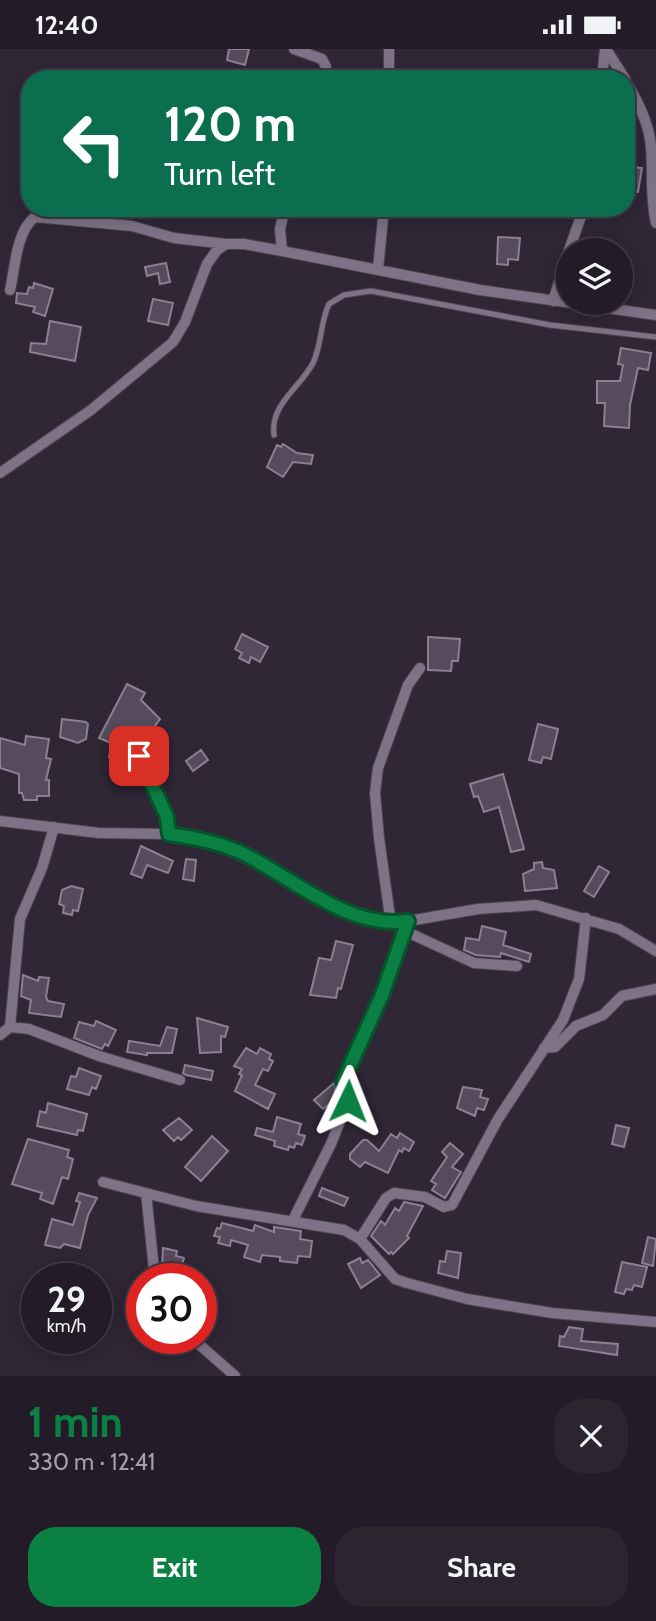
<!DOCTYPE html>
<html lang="en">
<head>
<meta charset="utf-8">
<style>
  body { margin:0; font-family:Cabin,sans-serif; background:#2b2530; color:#f1f3f6; height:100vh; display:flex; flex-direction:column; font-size:26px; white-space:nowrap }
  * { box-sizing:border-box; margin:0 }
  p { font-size:23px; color:#a3a1a8 }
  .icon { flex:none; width:38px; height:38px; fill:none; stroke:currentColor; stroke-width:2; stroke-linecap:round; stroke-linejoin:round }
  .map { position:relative; height:1327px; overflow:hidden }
  .details { display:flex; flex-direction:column; background:#231c28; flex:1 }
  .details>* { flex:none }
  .banner { position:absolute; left:21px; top:21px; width:614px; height:147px; border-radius:28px; box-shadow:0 4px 18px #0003,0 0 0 2px #403a45; background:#0b6e4f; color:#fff; overflow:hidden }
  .fabs { position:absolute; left:556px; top:189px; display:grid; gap:14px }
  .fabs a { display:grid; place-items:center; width:77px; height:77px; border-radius:50%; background:#231c28; box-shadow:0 4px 18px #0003,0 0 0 2px #403a45; font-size:35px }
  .speed { position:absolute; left:21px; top:1214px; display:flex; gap:14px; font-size:35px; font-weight:700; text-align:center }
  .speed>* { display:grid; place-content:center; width:91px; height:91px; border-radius:50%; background:#231c28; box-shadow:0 4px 18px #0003,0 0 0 2px #403a45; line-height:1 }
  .speed small { font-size:18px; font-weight:400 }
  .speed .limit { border:10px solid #d22; background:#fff; color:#111 }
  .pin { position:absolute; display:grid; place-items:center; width:60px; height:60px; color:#fff; margin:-30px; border-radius:14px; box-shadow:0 4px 10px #0006 }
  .me { position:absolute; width:77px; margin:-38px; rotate:2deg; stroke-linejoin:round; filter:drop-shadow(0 0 5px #0008) }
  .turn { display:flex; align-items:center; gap:24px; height:147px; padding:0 28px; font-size:32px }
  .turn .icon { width:91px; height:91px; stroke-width:2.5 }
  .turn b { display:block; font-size:49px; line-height:60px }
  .round { display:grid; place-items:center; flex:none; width:74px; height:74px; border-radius:28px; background:#2b2530 }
  .summary { display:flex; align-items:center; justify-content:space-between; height:119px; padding:0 28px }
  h1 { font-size:42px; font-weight:700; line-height:52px; color:#0b8043 }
  .button { display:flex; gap:14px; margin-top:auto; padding:14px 28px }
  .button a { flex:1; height:80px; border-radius:28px; background:#0b8043; color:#fff; font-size:28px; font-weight:700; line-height:80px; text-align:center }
  .button a+a { background:#2b2530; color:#f1f3f6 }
  .status { display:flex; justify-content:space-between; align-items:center; height:49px; padding:0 35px; background:#231c28; direction:ltr }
  .status svg { height:19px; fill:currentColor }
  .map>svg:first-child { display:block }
  .building { fill:#554b5c; stroke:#8b8093; stroke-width:2 }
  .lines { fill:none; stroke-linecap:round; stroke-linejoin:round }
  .lane-casing { stroke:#4b4451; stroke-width:7 }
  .street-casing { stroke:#4b4451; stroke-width:12 }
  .lane { stroke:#7e7386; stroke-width:5 }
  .street { stroke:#7e7386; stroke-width:10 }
  .route-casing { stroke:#07532c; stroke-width:18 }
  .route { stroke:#0b8043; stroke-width:12 }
</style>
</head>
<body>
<div class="status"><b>12:40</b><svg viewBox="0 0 49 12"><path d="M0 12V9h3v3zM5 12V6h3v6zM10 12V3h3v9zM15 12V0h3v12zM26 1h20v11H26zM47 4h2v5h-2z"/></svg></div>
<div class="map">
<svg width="656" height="1327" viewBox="0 0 656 1327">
  <rect width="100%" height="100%" fill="#2f2636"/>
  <!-- building -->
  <path class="building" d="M229 0H249L245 16 227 11Z
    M626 117 642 119 638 143 626 142Z
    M498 188 520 189 518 211 508 210V216L497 215Z
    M166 214 170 233 160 235 158 224 147 227 145 218Z
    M34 234 53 240 45 267 33 263 35 258 16 254 17 244 27 245 29 238 33 239Z
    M153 250 173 254 168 276 148 272Z
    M50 272 81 278 75 312 30 303 31 294 46 295Z
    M621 299 651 304 648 321 638 319 630 356 629 379 604 377 605 354H597V332H620L623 316 618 315Z
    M283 395 297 404 313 406 311 415 293 413 283 428 267 418 277 396 281 398Z
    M242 585 268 598 260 613 251 608 249 614 239 609 242 604 235 600Z
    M428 588 460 590 458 612H452L451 622 428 621Z
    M127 635 145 644 141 651 160 670 146 689 141 684 137 687 129 680 121 681 118 688 127 704 126 708H109L111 694 99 689Z
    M62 670 86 673 88 675 86 690 78 694 60 688Z
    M538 675 558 680 551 710 543 708 541 714 529 711Z
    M26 687 49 690 46 709 51 710 46 731H49V747H37V751H24L22 744H19V725L0 719V689L25 696Z
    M201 701 208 711 193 722 186 712Z
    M503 725 524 800 511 803 499 758 484 763 478 747 474 748 470 735Z
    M141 797 173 812 168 824 147 816 142 829 131 825Z
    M186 810 196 811 194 832 183 830Z
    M542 813 543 819 554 821 557 839 525 842 523 825 534 820V814Z
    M599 817 609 823 594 848 584 842Z
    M71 837 83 840 78 862 73 861 72 866 63 864 64 857 59 855 62 841Z
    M482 877 506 883 503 896 531 905 529 913 501 904 500 908 476 906 464 901 466 889 479 891Z
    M336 892 353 896 341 940 338 939 336 949 310 946 319 909 331 911Z
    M23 926 38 932 39 928 49 929 46 948 48 952 64 955 61 968 29 964 31 951 21 947Z
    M197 969 228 978 225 988 221 987V1003L200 1004Z
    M96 972 116 981 108 997 105 995 102 1000 74 989 79 973 94 977Z
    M167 978 177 980 172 1004H147V1006L127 1003 129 992 160 997Z
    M246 999 257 1005 260 999 271 1005 269 1010 273 1012 268 1022 263 1020 255 1036 275 1045 268 1060 235 1042 242 1026 239 1025 242 1020 234 1017Z
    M185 1016 213 1022 211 1031 186 1026 183 1024Z
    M79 1019 101 1027 96 1040 92 1038 89 1046 67 1040 71 1027 76 1028Z
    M334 1034 339 1054 336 1057 335 1052 332 1056 330 1054 323 1060 314 1051Z
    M463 1038 482 1041 480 1048 488 1050 484 1061 477 1059 475 1067 457 1059Z
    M48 1054 87 1065 83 1082 78 1081 77 1086 37 1077 40 1062 46 1064Z
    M277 1068 301 1075 298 1085 305 1087 302 1096 296 1094 294 1099 289 1097 288 1101 274 1097 275 1092 255 1086 257 1079 273 1083Z
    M179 1069 192 1081 181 1091 178 1088 174 1092 163 1081Z
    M616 1076 629 1079 624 1098 612 1095Z
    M400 1084 414 1093 409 1102 404 1099 402 1103 399 1101 388 1124 365 1113 360 1118 350 1110V1105L363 1091H367L379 1102 391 1085 397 1089Z
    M212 1087 228 1102 201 1132 185 1118Z
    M28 1090 69 1101 67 1108 73 1110 68 1130 62 1128 53 1155 40 1150 42 1144 12 1135Z
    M450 1094 463 1105 452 1118 461 1123 445 1149 432 1141 436 1135 431 1132 447 1108 442 1103Z
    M322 1139 348 1149 344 1157 319 1147Z
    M79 1144 97 1149 88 1166 80 1199 64 1195 60 1199 45 1196 52 1170 73 1176 80 1153 76 1152Z
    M404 1153 423 1157 407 1187 409 1189 393 1205 391 1203 389 1205 371 1187 381 1172 385 1176 395 1159 399 1162Z
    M222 1174 253 1182 255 1176 274 1183V1178L301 1182 300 1190 312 1192 310 1208 298 1207 297 1214 280 1212V1208L262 1206 260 1213 244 1208 248 1196 231 1191 230 1197 218 1194 220 1188 214 1187 217 1179 220 1180Z
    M648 1188 656 1190 653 1217 642 1214Z
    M163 1199 177 1202 176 1207 184 1209 180 1223 162 1218Z
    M447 1202 461 1204 458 1229 438 1224 440 1212 445 1213Z
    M360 1209 362 1214 368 1211 380 1226 361 1239 348 1215Z
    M622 1213 647 1218 642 1238 634 1236 632 1241 626 1240 624 1245 615 1243Z
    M569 1278 583 1280 581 1292 618 1295 617 1306 559 1297 560 1287 564 1288Z"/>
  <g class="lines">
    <!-- lane casing -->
    <g class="lane-casing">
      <path id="lane" d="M274 386C270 355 300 339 313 314 322 295 320 274 329 255L344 246 371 242 550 276 656 288"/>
    </g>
    <!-- street casing -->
    <g class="street-casing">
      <path id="street" d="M294 0 322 10 326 18 323 30
        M389 0V30
        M606 0 625 30
        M602 30 605 0
        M626 33C638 52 649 75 651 98 653 124 650 149 656 174
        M569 201 584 159
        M282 202 280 180 285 159
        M378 220 384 159
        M10 241C15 220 16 182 35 168L132 177 174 189 226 195
        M553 252 569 202
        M0 424 91 361 173 293 185 273 207 215 217 201 226 195H244L282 202 480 241 656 266
        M126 687C140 709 168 760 169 785
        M0 772 99 784 169 785 201 790 244 805 349 864 368 871 391 875 478 860 536 856 619 880 656 902
        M391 875 379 789 375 744 378 719 408 636 420 619
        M405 882 474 914 517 917
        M10 978 20 870 42 819 54 778
        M0 986 10 978 29 980 99 1007 180 1031
        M544 999 555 998 576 977 603 966 622 947 656 940
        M103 1133 196 1157 344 1181 360 1190 395 1230 407 1234 467 1250 552 1264 656 1273
        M146 1144 155 1230
        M293 1171 331 1095 348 1052 343 1032 382 946 408 872
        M360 1190 386 1149 394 1144 425 1148 444 1158 452 1156 498 1070 563 971 579 930 586 869
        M193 1290 235 1327"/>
    </g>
    <!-- lane -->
    <use href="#lane" class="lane"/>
    <!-- street -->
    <use href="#street" class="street"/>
  </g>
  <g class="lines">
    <!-- route casing -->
    <g class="route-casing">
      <path id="route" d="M139 707 167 768 169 785C195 789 222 794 246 806 295 831 351 881 408 872L382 946 343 1032 348 1052"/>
    </g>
    <!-- route -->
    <use href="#route" class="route"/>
  </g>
</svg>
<div class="fabs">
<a><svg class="icon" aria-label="layers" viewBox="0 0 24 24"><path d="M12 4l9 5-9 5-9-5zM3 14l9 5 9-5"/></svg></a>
</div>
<div class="speed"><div>29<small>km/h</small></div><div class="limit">30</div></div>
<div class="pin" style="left:139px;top:707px;background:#d93025"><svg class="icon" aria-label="arrive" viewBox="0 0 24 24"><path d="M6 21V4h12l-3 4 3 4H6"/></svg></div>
<svg class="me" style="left:348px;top:1052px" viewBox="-20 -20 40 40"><path d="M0-17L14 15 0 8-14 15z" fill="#0b8043" stroke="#fff" stroke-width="4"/></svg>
<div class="banner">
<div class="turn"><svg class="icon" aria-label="left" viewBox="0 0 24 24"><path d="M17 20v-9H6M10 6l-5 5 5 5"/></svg><div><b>120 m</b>Turn left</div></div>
</div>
</div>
<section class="details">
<div class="summary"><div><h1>1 min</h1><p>330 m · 12:41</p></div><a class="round"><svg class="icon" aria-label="close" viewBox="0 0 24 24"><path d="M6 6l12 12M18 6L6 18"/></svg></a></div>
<div class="button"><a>Exit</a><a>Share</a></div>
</section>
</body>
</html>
